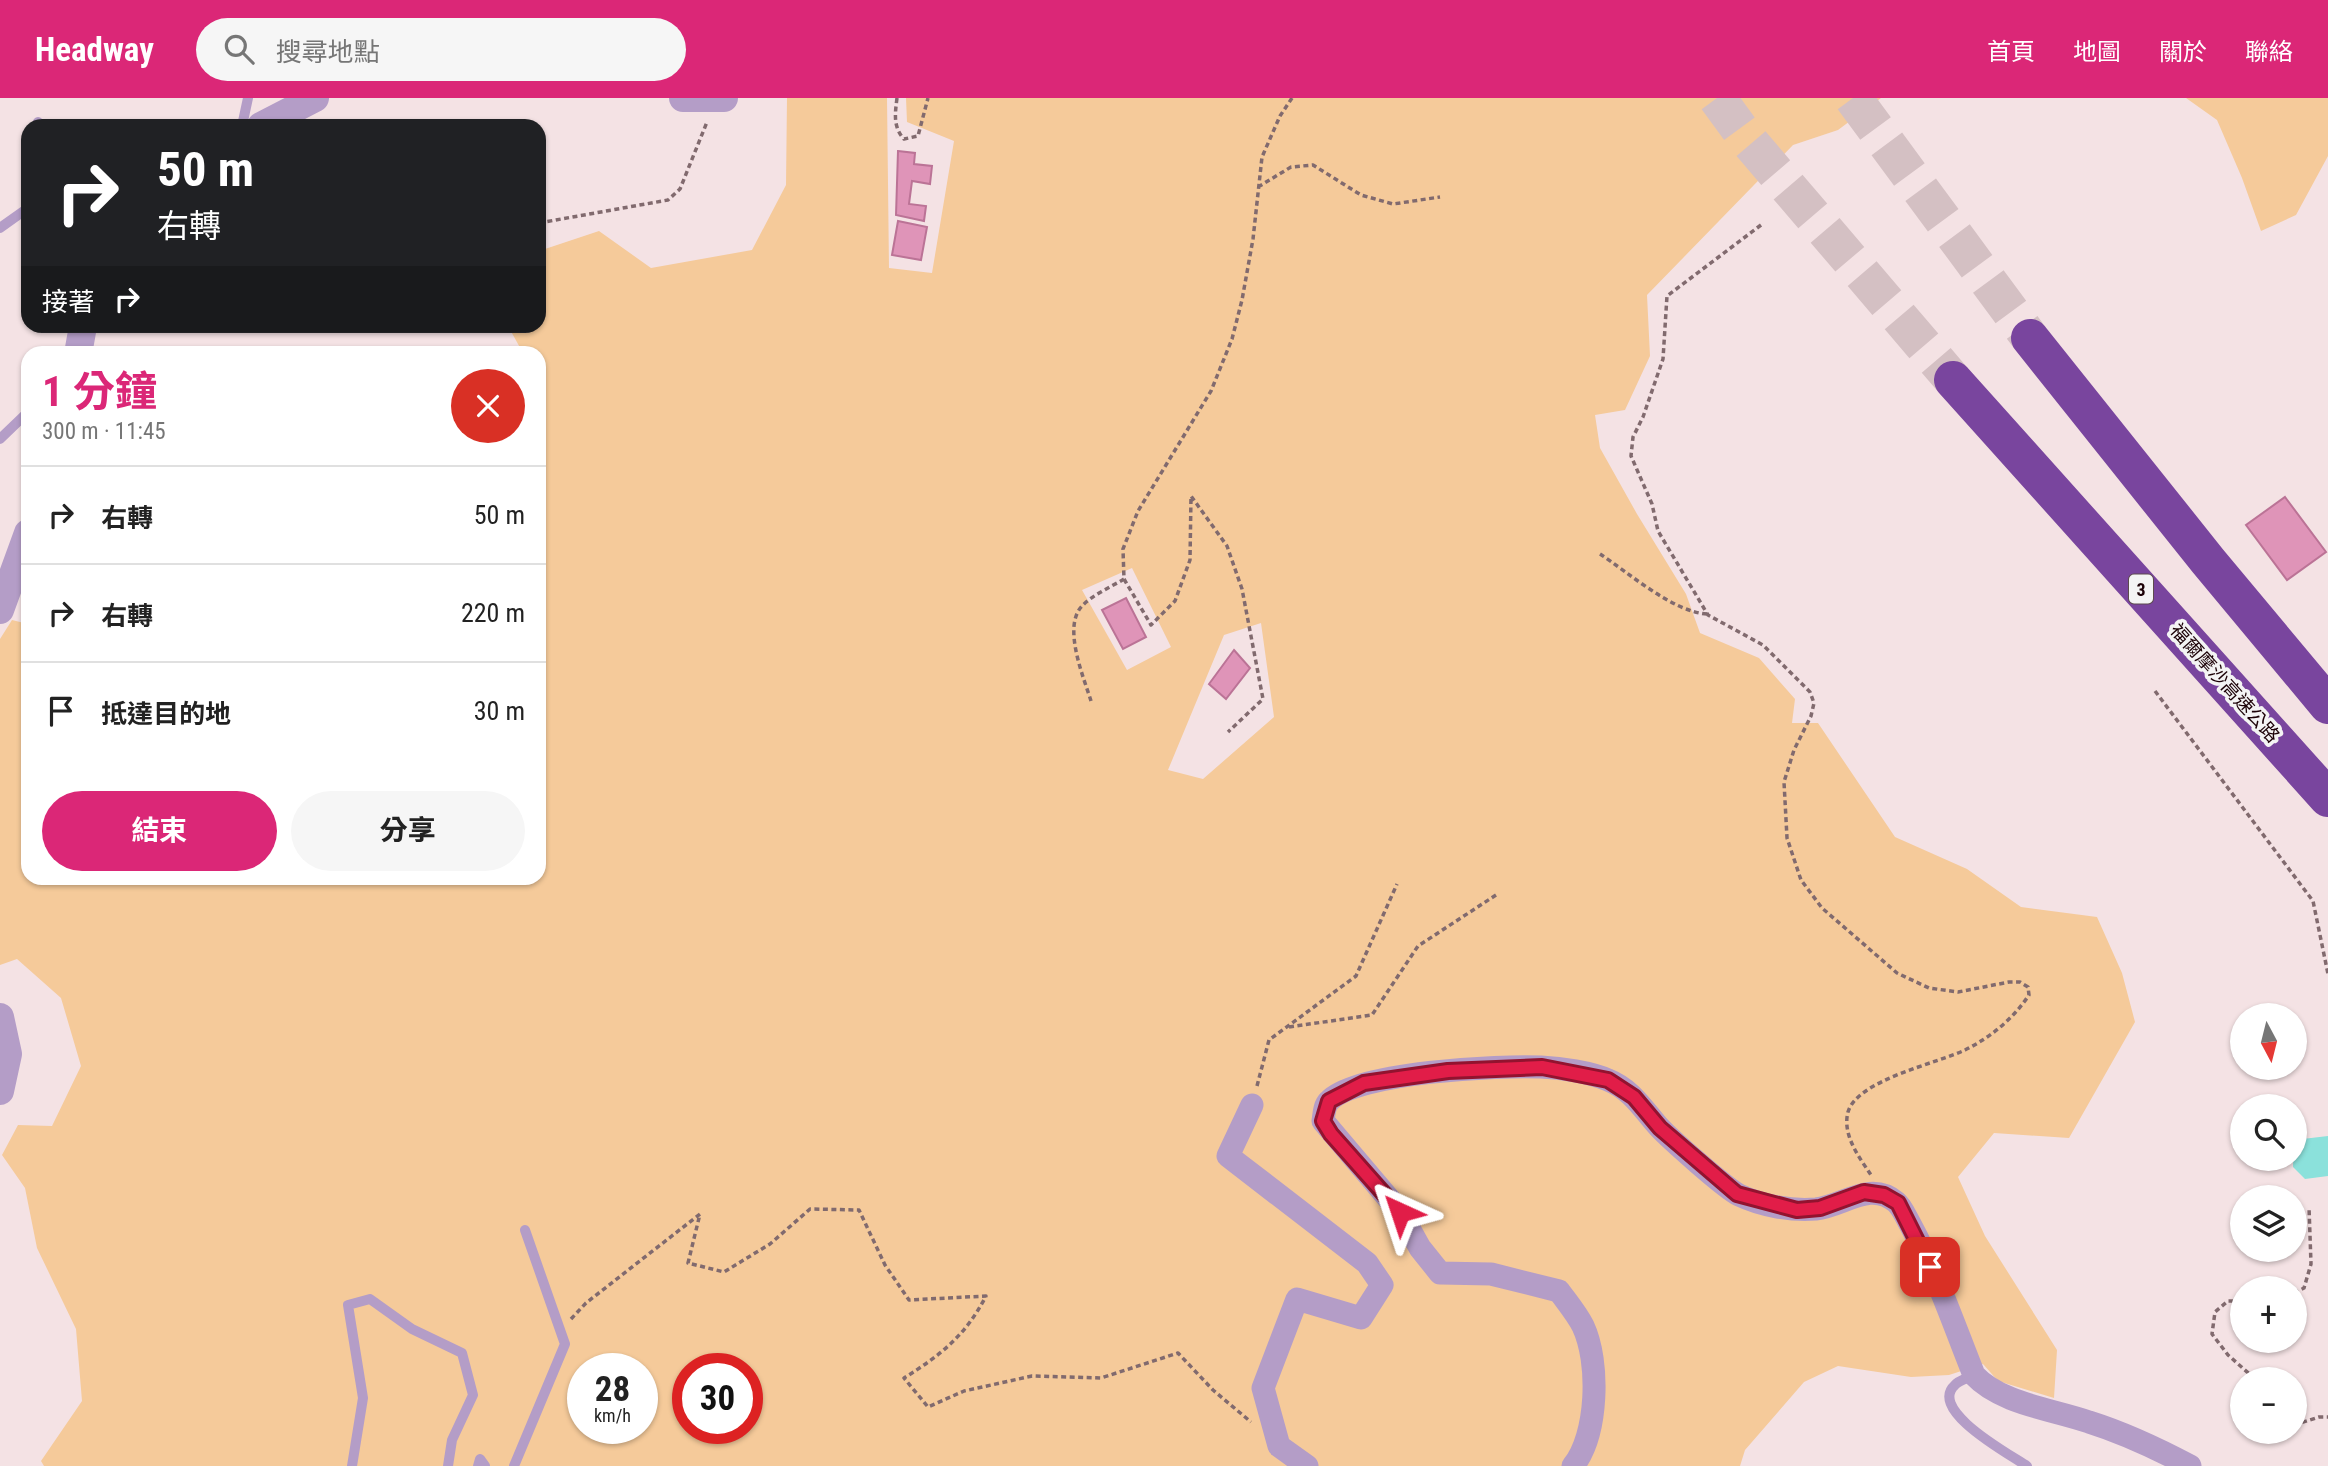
<!DOCTYPE html>
<html lang="zh-TW">
<head>
<meta charset="utf-8">
<style>
  body { margin:0; font-family:"Roboto Condensed","Noto Sans TC",sans-serif; background:#f6f6f6; color:#222; height:100vh; display:flex; flex-direction:column; font-size:26px; white-space:nowrap }
  * { box-sizing:border-box; margin:0 }
  p { font-size:23px; color:#767676 }
  .icon { flex:none; width:38px; height:38px; fill:none; stroke:currentColor; stroke-width:2; stroke-linecap:round; stroke-linejoin:round }
  .map { position:relative; flex:1; overflow:hidden }
  .side { position:absolute; left:21px; top:248px; width:525px; height:539px; display:flex; flex-direction:column; background:#fff; border-radius:21px; box-shadow:0 2px 5px #0004 }
  .side>* { flex:none }
  .hud { position:absolute; left:21px; top:21px; width:525px; height:214px; border-radius:21px; box-shadow:0 2px 5px #0004; background:#202124; color:#fff; overflow:hidden }
  .needle { width:46px; rotate:173deg }
  .tools { position:absolute; left:2230px; top:905px; display:grid; gap:14px }
  .tools a { display:grid; place-items:center; width:77px; height:77px; border-radius:50%; background:#fff; box-shadow:0 2px 5px #0004; font-size:35px }
  .speed { position:absolute; left:567px; top:1255px; display:flex; gap:14px; font-size:35px; font-weight:700; text-align:center }
  .speed>* { display:grid; place-content:center; width:91px; height:91px; border-radius:50%; background:#fff; box-shadow:0 2px 5px #0004; line-height:1 }
  .speed small { font-size:18px; font-weight:400 }
  .speed .limit { border:10px solid #d22; background:#fff; color:#111 }
  .pin { position:absolute; display:grid; place-items:center; width:60px; height:60px; color:#fff; margin:-30px; border-radius:14px; box-shadow:0 4px 10px #0006 }
  .me { position:absolute; width:77px; margin:-38px; rotate:318deg; stroke-linejoin:round; filter:drop-shadow(0 0 5px #0008) }
  .turn { display:flex; align-items:center; gap:24px; height:147px; padding:0 21px; font-size:32px }
  .turn .icon { width:91px; height:91px; stroke-width:2.5 }
  .turn b { display:block; font-size:49px; line-height:60px }
  .then { display:flex; align-items:center; height:66px; padding:0 21px; background:#0003; gap:14px; font-size:26px }
  .round { display:grid; place-items:center; flex:none; width:74px; height:74px; border-radius:37px; background:#f6f6f6 }
  .summary { display:flex; align-items:center; justify-content:space-between; height:119px; padding:0 21px }
  h1 { font-size:42px; font-weight:700; line-height:52px; color:#db2777 }
  .primary-button { display:flex; gap:14px; margin-top:auto; padding:14px 21px }
  .primary-button a { flex:1; height:80px; border-radius:42px; background:#db2777; color:#fff; font-size:28px; font-weight:700; line-height:80px; text-align:center }
  .primary-button a+a { background:#f6f6f6; color:#222 }
  ul { padding:0; list-style:none }
  li { display:flex; align-items:center; gap:21px; height:98px; padding:0 21px; border-top:2px solid #e0e0e0 }
  li div { flex:1 }
  li b { display:block; font-size:26px }
  li em { font-style:normal }
  header { display:flex; align-items:center; gap:42px; box-sizing:border-box; height:98px; padding:0 35px; background:#db2777; color:#fff }
  header strong { font-size:33px }
  nav { display:flex; gap:38px; margin-inline-start:auto; font-size:24px }
  .search { width:490px; height:63px; background:#f6f6f6; display:flex; align-items:center; gap:18px; box-sizing:border-box; padding:0 24px; border-radius:38px; color:#767676; font-size:26px }
  .map>svg:first-child { display:block }
  .green { fill:#f5ca9a; fill-rule:evenodd }
  .water { fill:#8be1db }
  .building { fill:#df94b8; stroke:#bb7396; stroke-width:2 }
  .lines { fill:none; stroke-linecap:round; stroke-linejoin:round }
  .motorway-tunnel { stroke:#d4c0c3; stroke-width:38; stroke-dasharray:38 19; stroke-linecap:butt }
  .path { stroke:#816a6e; stroke-width:3.5; stroke-dasharray:5 3.5; stroke-linecap:butt }
  .service { stroke:#b49dc7; stroke-width:10 }
  .minor { stroke:#b49dc7; stroke-width:23 }
  .tertiary { stroke:#b49dc7; stroke-width:28 }
  .motorway { stroke:#79459e; stroke-width:38 }
  .route-casing { stroke:#92132f; stroke-width:18 }
  .route { stroke:#e11d48; stroke-width:12 }
  .labels { text-anchor:middle; dominant-baseline:central; stroke-width:7; stroke-linejoin:round; paint-order:stroke }
  .shield { fill:#f4f4f4; stroke:#5d4b4e; stroke-width:2 }
  .shield-label { font-size:18px; font-weight:bold; fill:#1c0207 }
  .street-label { font-size:19px; fill:#1c0207; stroke:#f4f4f4 }
</style>
</head>
<body>
<header>
<strong>Headway</strong>
<div class="search"><svg class="icon" aria-label="search" viewBox="0 0 24 24"><circle cx="10" cy="10" r="6"/><path d="M15 15l6 6"/></svg>搜尋地點</div>
<nav><a>首頁</a><a>地圖</a><a>關於</a><a>聯絡</a></nav>
</header>
<div class="map">
<svg width="2328" height="1368" viewBox="0 0 2328 1368">
  <rect width="100%" height="100%" fill="#f4e2e4"/>
  <!-- green -->
  <path class="green" d="M787 0H887L889 170 932 175 954 43 907 24 906 0H1881L1838 32 1793 47 1647 197 1650 258 1625 312 1595 317 1600 350 1637 416 1686 496 1700 535 1759 560 1795 601 1792 625H1818L1895 739 1967 771 2021 809 2097 819 2122 875 2135 924 2069 1040 1994 1035 1958 1079 1985 1138 2057 1252 2054 1300 1998 1283 1983 1266 1949 1277 1911 1279 1838 1268 1804 1284 1745 1352 1740 1368H44L41 1363 82 1303 76 1231 37 1150 25 1090 2 1057 18 1027 52 1028 81 968 61 900 17 861 0 867V541L12 522 28 526V780H539V256L523 255 508 228H539V153L599 133 651 170 752 152 786 87ZM1132 470 1171 549 1127 572 1082 492ZM1261 525 1274 619 1203 681 1168 672 1224 537ZM583 1270H642V1330H583ZM688 1270H747V1330H688Z
    M2186 0H2328V58L2296 117 2261 133 2242 80 2217 22Z"/>
  <!-- water -->
  <path class="water" d="M2328 1038V1078L2305 1081 2293 1069 2294 1042Z"/>
  <!-- building -->
  <path class="building" d="M898 53 915 55 914 66 932 68 930 86 912 83 909 106 926 108 924 123 896 117Z
    M898 123 927 129 921 162 892 157Z
    M2285 399 2326 454 2287 482 2246 427Z
    M1126 500 1146 539 1123 551 1102 512Z
    M1234 552 1250 570 1226 601 1209 586Z"/>
  <g class="lines">
    <!-- motorway-tunnel -->
    <path class="motorway-tunnel" d="M1717 0 1747 41 1953 282
      M1853 0 2030 240"/>
    <!-- path -->
    <path class="path" d="M897 0C895 16 893 29 904 41L918 38 928 0
      M1258 89 1291 69 1313 67 1361 97 1393 106 1440 99
      M539 125 668 102 680 91 707 24
      M1761 127 1667 198 1663 261 1643 319 1633 339 1631 358 1652 406 1658 433 1708 517 1763 547 1810 594 1814 605 1811 618 1794 652 1784 684 1787 740 1801 782 1822 810 1897 875 1929 890 1958 894 2009 884H2020L2028 889 2029 897C2013 921 1991 939 1965 952 1938 965 1857 982 1848 1014 1842 1037 1859 1059 1871 1077
      M1600 456C1629 475 1673 514 1707 516
      M1124 481 1151 527 1175 503 1190 462 1191 398 1227 448 1242 491 1263 601 1228 634
      M2155 593 2313 803 2328 876
      M1091 603C1084 580 1062 529 1082 508 1092 497 1111 489 1124 481L1123 451 1138 413 1211 293 1232 241 1242 202 1253 141 1262 59 1280 18 1292 0
      M1289 929 1372 917 1418 848 1496 797
      M1257 988 1269 942 1356 878 1397 786
      M2294 1195 2304 1190 2311 1166 2309 1109
      M2242 1203H2228L2215 1214 2212 1236 2228 1257 2255 1281
      M571 1221 586 1205 700 1116 688 1165 724 1174 770 1146 810 1111 859 1112 885 1167 909 1202 986 1198C966 1237 941 1257 904 1280L928 1309 964 1293 1032 1278 1101 1280 1178 1255 1213 1292 1251 1324
      M2294 1327 2319 1319H2328"/>
    <!-- service -->
    <path class="service" d="M38 24 39 28
      M242 28 248 0
      M0 130 28 110
      M0 341 28 314
      M1974 1277C1969 1280 1959 1282 1955 1287 1927 1312 2011 1357 2027 1368
      M352 1368 363 1300 348 1207 370 1201 412 1231 462 1255 473 1297 452 1342 448 1368
      M478 1368 480 1361 485 1368
      M514 1368 565 1246 525 1132"/>
    <!-- minor -->
    <path class="minor" d="M1252 1007 1228 1058 1367 1165 1382 1187 1361 1220 1297 1201 1263 1290 1279 1348 1307 1368
      M1573 1368C1598 1337 1600 1264 1583 1228 1577 1216 1567 1204 1559 1193L1491 1176 1440 1175 1420 1150 1400 1114 1323 1023C1324 1017 1324 1008 1329 1003 1356 974 1500 967 1541 969 1561 970 1590 974 1608 982 1631 991 1643 1011 1658 1028 1670 1041 1725 1090 1739 1097 1762 1108 1791 1113 1816 1111 1844 1108 1870 1082 1896 1104 1902 1109 1906 1119 1910 1126 1936 1174 1954 1227 1974 1277 2001 1306 2052 1311 2089 1324 2124 1335 2158 1351 2190 1368"/>
    <!-- tertiary -->
    <path class="tertiary" d="M683 0H724
      M261 28 315 0
      M78 256 83 228
      M0 512 28 435
      M0 919 8 956 0 993"/>
    <!-- motorway -->
    <path class="motorway" d="M2030 240 2208 463 2328 607
      M1953 282 2328 700"/>
  </g>
  <g class="lines">
    <!-- route casing -->
    <g class="route-casing">
      <path id="route" d="M1400 1114 1331 1036 1323 1023 1329 1003 1364 985 1448 973 1542 969 1608 982 1634 999 1660 1030 1737 1096 1797 1112 1820 1110 1864 1094 1884 1097 1898 1105 1930 1169"/>
    </g>
    <!-- route -->
    <use href="#route" class="route"/>
  </g>
  <g class="labels">
    <!-- shield labels -->
    <rect class="shield" x="2129" y="476.5" width="24" height="29" rx="5"/>
    <g class="shield-label">
      <text x="2141" y="491">3</text>
    </g>
    <!-- street labels -->
    <g class="street-label">
      <text transform="translate(2225 585) rotate(48)">福爾摩沙高速公路</text>
    </g>
  </g>
</svg>
<div class="tools">
<a><svg class="needle" viewBox="-14 -14 28 28"><path d="M0-13l5 13h-10z" fill="#e53935"/><path d="M0 13l5-13h-10z" fill="#767676"/></svg></a>
<a><svg class="icon" aria-label="search" viewBox="0 0 24 24"><circle cx="10" cy="10" r="6"/><path d="M15 15l6 6"/></svg></a>
<a><svg class="icon" aria-label="layers" viewBox="0 0 24 24"><path d="M12 4l9 5-9 5-9-5zM3 14l9 5 9-5"/></svg></a>
<a>+</a>
<a>−</a>
</div>
<div class="speed"><div>28<small>km/h</small></div><div class="limit">30</div></div>
<div class="pin" style="left:1930px;top:1169px;background:#d93025"><svg class="icon" aria-label="arrive" viewBox="0 0 24 24"><path d="M6 21V4h12l-3 4 3 4H6"/></svg></div>
<svg class="me" style="left:1400px;top:1114px" viewBox="-20 -20 40 40"><path d="M0-17L14 15 0 8-14 15z" fill="#e11d48" stroke="#fff" stroke-width="4"/></svg>
<div class="hud">
<div class="turn"><svg class="icon" aria-label="right" viewBox="0 0 24 24"><path d="M7 20v-9h11M14 6l5 5-5 5"/></svg><div><b>50 m</b>右轉</div></div>
<div class="then">接著<svg class="icon" aria-label="right" viewBox="0 0 24 24"><path d="M7 20v-9h11M14 6l5 5-5 5"/></svg></div>
</div>
<section class="side">
<div class="summary"><div><h1>1 分鐘</h1><p>300 m · 11:45</p></div><a class="round" style="background:#d93025;color:#fff"><svg class="icon" aria-label="close" viewBox="0 0 24 24"><path d="M6 6l12 12M18 6L6 18"/></svg></a></div>
<ul>
<li><svg class="icon" aria-label="right" viewBox="0 0 24 24"><path d="M7 20v-9h11M14 6l5 5-5 5"/></svg><div><b>右轉</b></div><em>50 m</em></li>
<li><svg class="icon" aria-label="right" viewBox="0 0 24 24"><path d="M7 20v-9h11M14 6l5 5-5 5"/></svg><div><b>右轉</b></div><em>220 m</em></li>
<li><svg class="icon" aria-label="arrive" viewBox="0 0 24 24"><path d="M6 21V4h12l-3 4 3 4H6"/></svg><div><b>抵達目的地</b></div><em>30 m</em></li>
</ul>
<div class="primary-button"><a>結束</a><a>分享</a></div>
</section>
</div>
</body>
</html>
